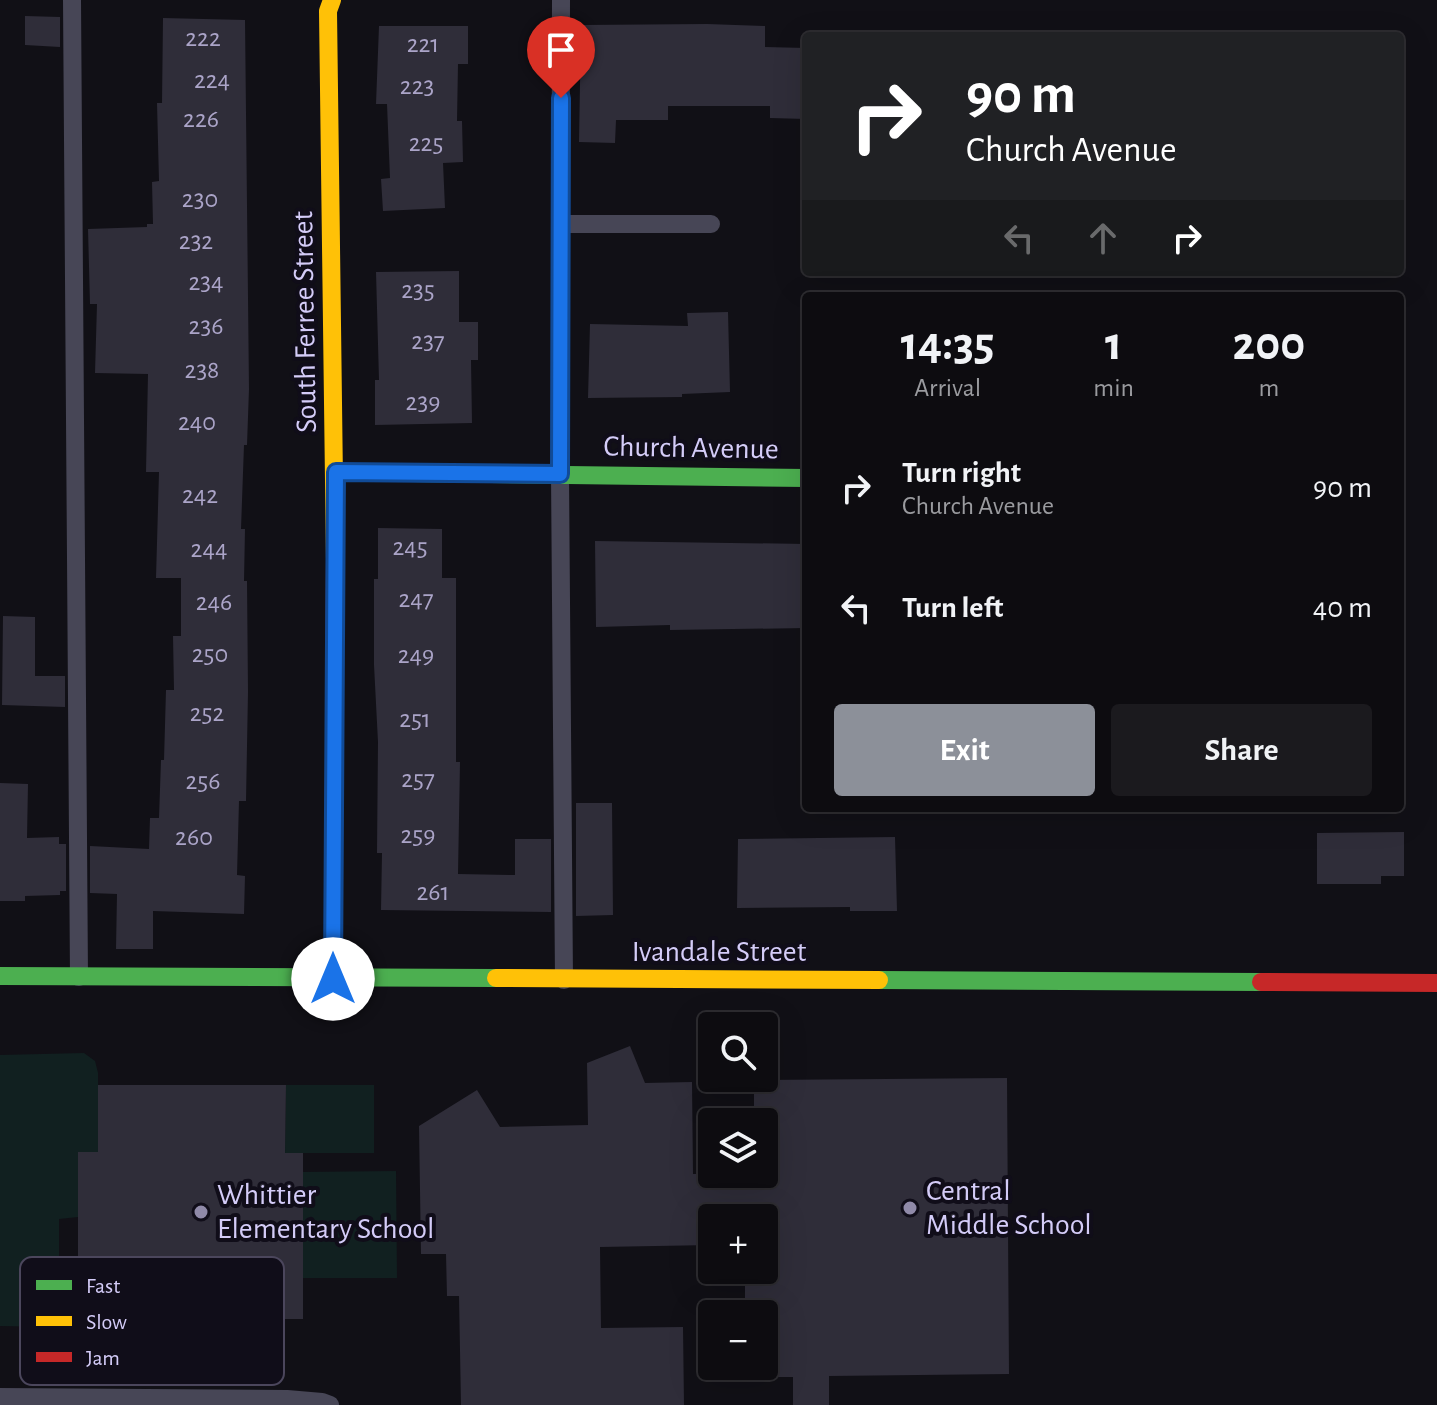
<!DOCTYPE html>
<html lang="en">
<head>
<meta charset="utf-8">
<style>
  body { margin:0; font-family:"Alegreya Sans",sans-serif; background:#1b1a1e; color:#f1f3f6; height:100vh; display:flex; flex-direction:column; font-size:30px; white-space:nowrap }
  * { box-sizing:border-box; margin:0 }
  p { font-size:26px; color:#9a9b9f }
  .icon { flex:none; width:44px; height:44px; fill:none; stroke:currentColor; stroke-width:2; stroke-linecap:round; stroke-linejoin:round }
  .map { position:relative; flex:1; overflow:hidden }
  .side { position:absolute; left:802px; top:292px; width:602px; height:520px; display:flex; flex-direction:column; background:#0d0c10; border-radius:8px; box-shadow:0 8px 32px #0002,0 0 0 2px #2d2c30 }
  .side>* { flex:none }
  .banner { position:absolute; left:802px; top:32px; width:602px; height:244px; border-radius:8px; box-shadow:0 8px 32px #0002,0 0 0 2px #2d2c30; background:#202124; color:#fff; overflow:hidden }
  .buttons { position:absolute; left:698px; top:1012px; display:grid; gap:16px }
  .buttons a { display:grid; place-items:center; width:80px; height:80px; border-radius:8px; background:#0d0c10; box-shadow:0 8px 32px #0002,0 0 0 2px #2d2c30; font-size:40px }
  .pin { position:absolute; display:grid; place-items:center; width:68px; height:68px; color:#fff; margin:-82px -34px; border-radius:50% 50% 50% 0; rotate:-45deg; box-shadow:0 0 8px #0007 }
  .pin .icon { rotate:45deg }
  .me { position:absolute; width:88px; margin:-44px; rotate:0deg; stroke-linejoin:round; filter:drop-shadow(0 0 6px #0008) }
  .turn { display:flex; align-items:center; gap:28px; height:168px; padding:0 32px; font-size:36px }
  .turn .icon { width:104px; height:104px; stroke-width:2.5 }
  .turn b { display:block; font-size:56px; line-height:68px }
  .lanes { display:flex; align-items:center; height:76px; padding:0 32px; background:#0003; justify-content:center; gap:40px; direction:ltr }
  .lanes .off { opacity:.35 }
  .eta { display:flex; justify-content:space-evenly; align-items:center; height:136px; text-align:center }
  .eta b { font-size:48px; font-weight:600; line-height:56px }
  .primary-button { display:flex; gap:16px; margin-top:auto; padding:16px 32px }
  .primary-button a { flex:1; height:92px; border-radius:8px; background:#8c9099; color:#fff; font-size:32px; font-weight:600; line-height:92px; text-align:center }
  .primary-button a+a { background:#1b1a1e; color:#f1f3f6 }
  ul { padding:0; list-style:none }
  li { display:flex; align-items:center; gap:24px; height:120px; padding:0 32px }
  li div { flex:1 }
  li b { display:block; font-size:30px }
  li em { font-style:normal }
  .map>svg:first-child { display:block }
  .green { fill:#112020 }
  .building { fill:#2f2d39 }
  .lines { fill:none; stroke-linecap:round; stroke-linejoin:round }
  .lane { stroke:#474656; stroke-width:18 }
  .fast { stroke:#4caf50; stroke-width:18 }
  .slow { stroke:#ffc107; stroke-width:18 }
  .jam { stroke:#c62828; stroke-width:18 }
  .route-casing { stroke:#114b97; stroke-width:20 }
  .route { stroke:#1a73e8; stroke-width:14 }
  .poi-dot { fill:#908aa9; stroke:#100d19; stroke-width:3 }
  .labels { text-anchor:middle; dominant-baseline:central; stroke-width:8; stroke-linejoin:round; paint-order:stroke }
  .number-label { font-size:26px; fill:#aba4c8 }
  .street-label { font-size:30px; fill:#d4ccf8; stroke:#100d19 }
  .poi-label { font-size:30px; fill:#d4ccf8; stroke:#100d19; text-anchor:start }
  .key { fill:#100d19; stroke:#4b465c; stroke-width:2 }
  .key-label { font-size:22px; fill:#d4ccf8 }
</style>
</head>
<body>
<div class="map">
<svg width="1437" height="1405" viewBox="0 0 1437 1405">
  <rect width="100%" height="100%" fill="#111016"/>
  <!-- green -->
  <path class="green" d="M84 1053 95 1061 98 1073V1152L78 1153V1217L59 1219V1327L0 1326V1055Z
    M286 1085H374V1153H285Z
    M396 1171 397 1278H303V1172Z"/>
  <!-- building -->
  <path class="building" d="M25 16 60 17V47L25 45Z
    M163 18 245 20 249 389 247 445H244L241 529H245L244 581H247L248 692 246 801H239L237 875 245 876 244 914 153 911V949H116L117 894 90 893V846L149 849 150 818H159L161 760H164L166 690H174L173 636H181V578H156L159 472H146L148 374 95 373 97 304H90L88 229 147 227V224H153L152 182 159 181 157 103H162Z
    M707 24 765 26V47L806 48V119L770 118V106H668V120H616L615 143 579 142 581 25Z
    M379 26H468V64H458L457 121H462L463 162 443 163 445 208 383 211 381 179 390 178 387 104H376Z
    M459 271V322H478V360H471L472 423 375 425V380H379L376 272Z
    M728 312 730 392 682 394V397L588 398 590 324 688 326 687 313Z
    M378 528 442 529V578H456V762H460L458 874 515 875V839H551V912L381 910 382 853H377L378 742 374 665V579H378Z
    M595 541 806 544V628L670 630V625L596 627Z
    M3 616 35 617V676H65V707L2 705Z
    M0 783 28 784 27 838 59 837V844H66V891H60V895L25 896V901H0Z
    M576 803H612L613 915 576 916Z
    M1404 832V876H1381V884H1317V833Z
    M895 837 897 911H850V907L737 908 738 839Z
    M630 1046 645 1083 692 1082 693 1174H764V1122H754V1080L1007 1078 1009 1374 829 1376V1405H793V1377H753V1366H764V1314H745V1270H764V1218H712V1245L600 1247 601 1328 683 1327 684 1405H461L459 1296H447L446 1254H421L419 1126 477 1090 500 1127 588 1125 587 1063Z
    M98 1085H286L285 1153H303V1319H283V1367L98 1368V1300H78V1152H98Z"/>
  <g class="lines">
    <!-- lane -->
    <path class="lane" d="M72 0 79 977
      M561 0 560 474 564 980
      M561 224H711
      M0 1397 287 1399 322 1402 330 1405"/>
    <!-- fast -->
    <path class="fast" d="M336 472 806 478
      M0 976 496 978
      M879 980 1261 982"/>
    <!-- slow -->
    <path class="slow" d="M332 0 328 11 335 559
      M496 978 879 980"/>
    <!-- jam -->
    <path class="jam" d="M333 979 335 559
      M1261 982 1437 983"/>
  </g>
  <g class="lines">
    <!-- route casing -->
    <g class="route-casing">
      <path id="route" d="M333 979 336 472 560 474 561 98"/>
    </g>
    <!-- route -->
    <use href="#route" class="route"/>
  </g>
  <!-- markers -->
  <g class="poi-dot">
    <circle cx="910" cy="1208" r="8"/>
    <circle cx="201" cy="1212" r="8"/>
  </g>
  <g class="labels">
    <!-- number labels -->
    <g class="number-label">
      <text x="203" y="38">222</text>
      <text x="423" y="44">221</text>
      <text x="212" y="80">224</text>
      <text x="417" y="86">223</text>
      <text x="201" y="119">226</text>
      <text x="426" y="143">225</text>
      <text x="200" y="199">230</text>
      <text x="196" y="241">232</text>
      <text x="206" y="282">234</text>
      <text x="418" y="290">235</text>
      <text x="206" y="326">236</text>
      <text x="428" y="341">237</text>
      <text x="202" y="370">238</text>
      <text x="423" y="402">239</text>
      <text x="197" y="422">240</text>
      <text x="200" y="495">242</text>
      <text x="410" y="547">245</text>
      <text x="209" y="549">244</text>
      <text x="416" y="599">247</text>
      <text x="214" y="602">246</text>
      <text x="210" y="654">250</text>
      <text x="416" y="655">249</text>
      <text x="207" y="713">252</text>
      <text x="415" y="719">251</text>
      <text x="418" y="779">257</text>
      <text x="203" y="781">256</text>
      <text x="418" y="835">259</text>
      <text x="194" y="837">260</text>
      <text x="433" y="892">261</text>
    </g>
    <!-- street labels -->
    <g class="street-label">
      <text transform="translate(305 322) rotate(-91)">South Ferree Street</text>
      <text transform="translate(691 448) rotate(1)">Church Avenue</text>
      <text x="719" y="952">Ivandale Street</text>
    </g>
    <!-- poi labels -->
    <g class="poi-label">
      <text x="926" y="1191">Central<tspan x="926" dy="34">Middle School</tspan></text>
      <text x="217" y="1195">Whittier<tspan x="217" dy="34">Elementary School</tspan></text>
    </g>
  </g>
  <!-- legend -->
  <rect x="20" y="1257" width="264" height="128" rx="12" class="key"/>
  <rect x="36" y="1280" width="36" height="10" fill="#4caf50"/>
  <rect x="36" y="1316" width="36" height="10" fill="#ffc107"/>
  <rect x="36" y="1352" width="36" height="10" fill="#c62828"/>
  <g class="key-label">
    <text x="86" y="1293">Fast</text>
    <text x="86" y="1329">Slow</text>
    <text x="86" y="1365">Jam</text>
  </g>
</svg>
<div class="buttons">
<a><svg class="icon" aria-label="search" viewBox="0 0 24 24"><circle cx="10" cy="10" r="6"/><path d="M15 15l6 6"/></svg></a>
<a><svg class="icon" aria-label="layers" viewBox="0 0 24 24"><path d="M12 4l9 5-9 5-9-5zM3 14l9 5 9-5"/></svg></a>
<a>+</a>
<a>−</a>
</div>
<div class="pin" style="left:561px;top:98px;background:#d93025"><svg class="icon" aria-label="arrive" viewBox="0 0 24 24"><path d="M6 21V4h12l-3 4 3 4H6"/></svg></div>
<svg class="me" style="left:333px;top:979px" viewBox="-20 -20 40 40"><circle r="19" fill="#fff"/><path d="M0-13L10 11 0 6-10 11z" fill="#1a73e8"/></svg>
<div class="banner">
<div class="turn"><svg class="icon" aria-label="right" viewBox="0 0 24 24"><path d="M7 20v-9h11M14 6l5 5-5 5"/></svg><div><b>90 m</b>Church Avenue</div></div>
<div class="lanes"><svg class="icon off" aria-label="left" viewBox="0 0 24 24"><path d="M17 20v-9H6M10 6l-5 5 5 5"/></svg><svg class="icon off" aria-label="ahead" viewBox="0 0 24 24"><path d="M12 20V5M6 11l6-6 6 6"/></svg><svg class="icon" aria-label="right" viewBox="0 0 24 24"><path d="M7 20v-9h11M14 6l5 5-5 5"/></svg></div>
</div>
<section class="side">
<div class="eta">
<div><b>14:35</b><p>Arrival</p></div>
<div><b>1</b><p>min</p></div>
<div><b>200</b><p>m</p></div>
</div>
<ul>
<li><svg class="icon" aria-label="right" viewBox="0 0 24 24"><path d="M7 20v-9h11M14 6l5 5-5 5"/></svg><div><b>Turn right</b><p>Church Avenue</p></div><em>90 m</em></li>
<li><svg class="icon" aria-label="left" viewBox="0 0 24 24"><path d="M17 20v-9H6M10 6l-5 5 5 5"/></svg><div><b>Turn left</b></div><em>40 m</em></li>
</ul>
<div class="primary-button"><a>Exit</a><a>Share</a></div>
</section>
</div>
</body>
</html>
